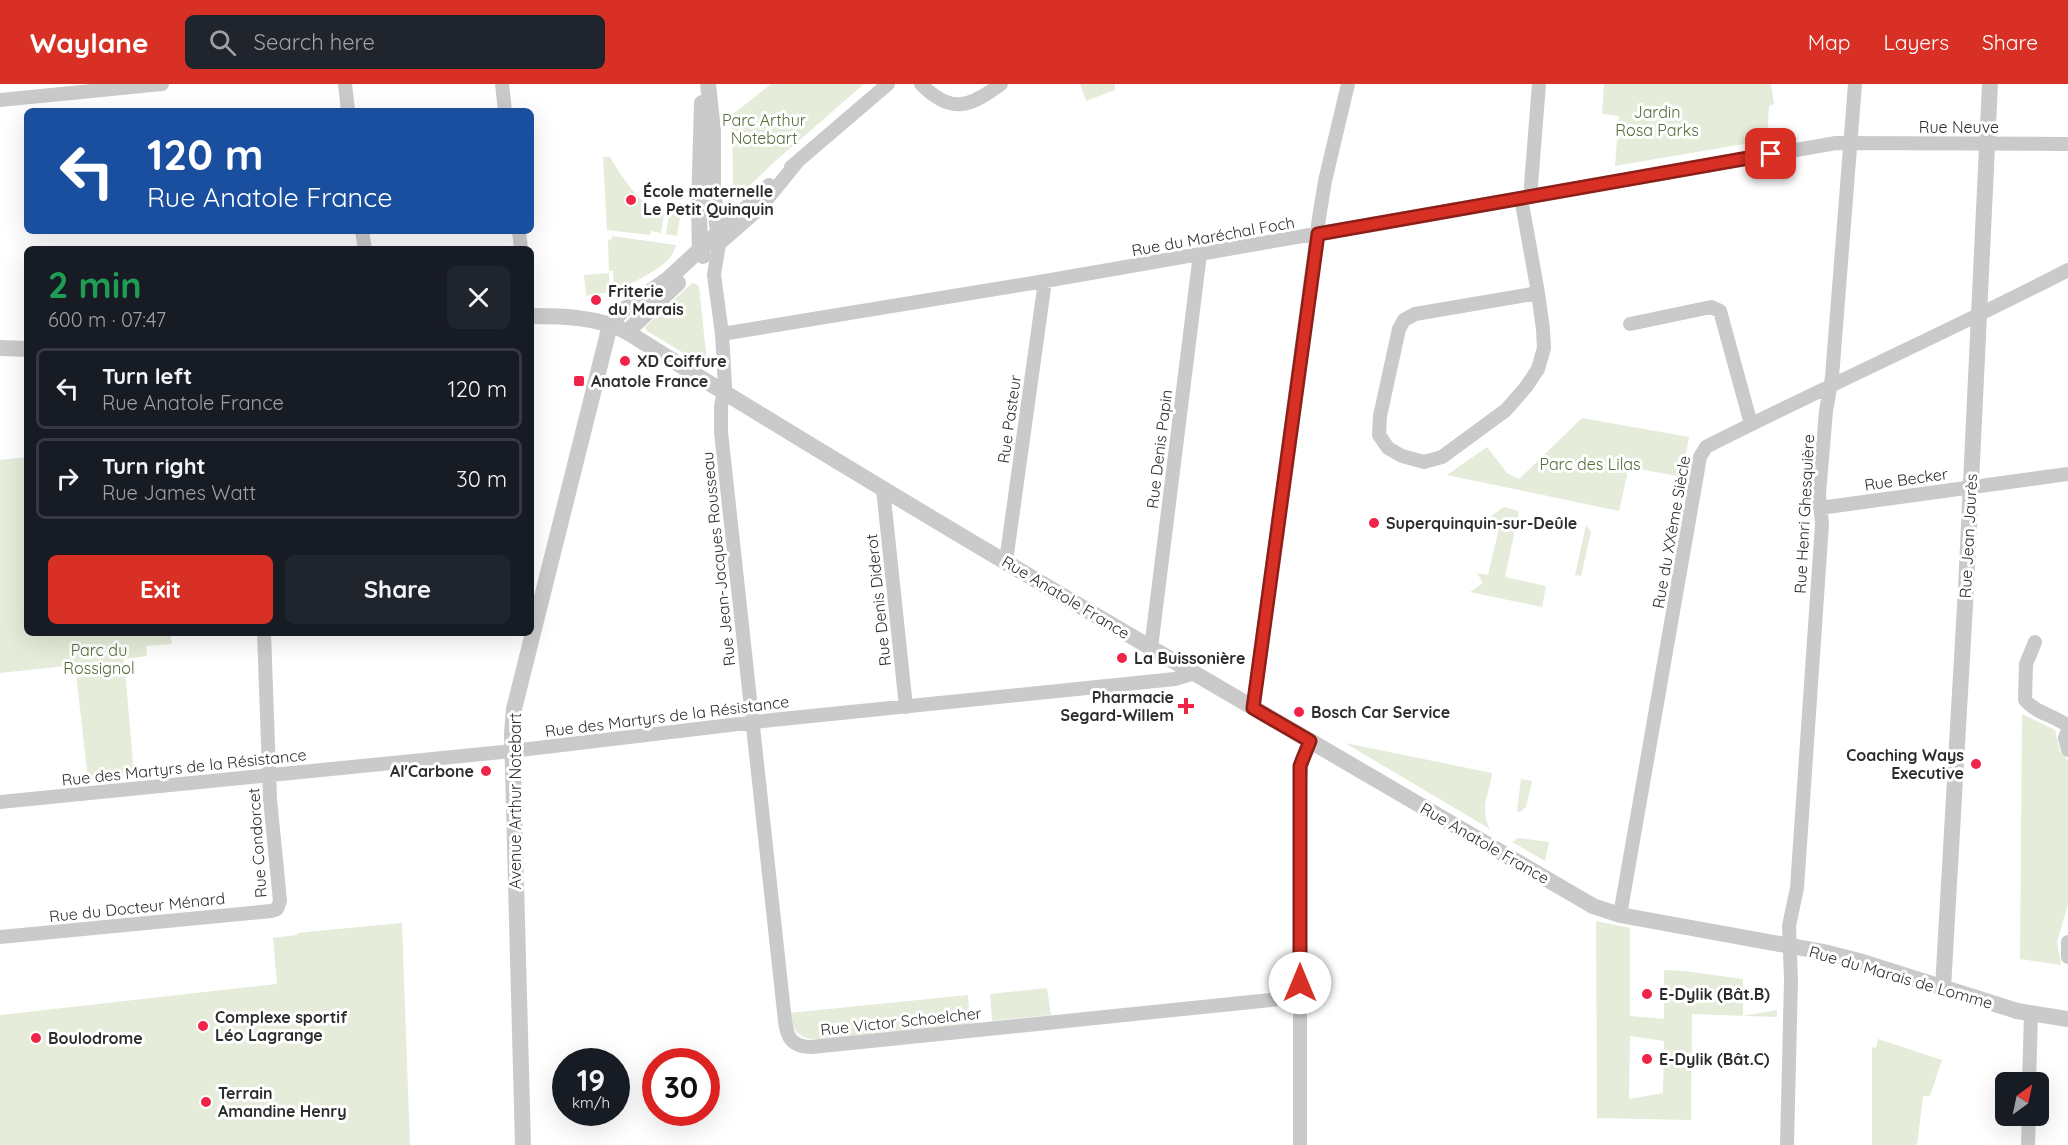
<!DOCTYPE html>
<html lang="en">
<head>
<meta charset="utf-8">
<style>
  body { margin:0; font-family:Quicksand,sans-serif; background:#20242c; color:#f1f3f6; height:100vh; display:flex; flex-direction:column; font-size:22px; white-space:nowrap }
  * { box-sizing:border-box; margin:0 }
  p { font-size:20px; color:#9ea1a6 }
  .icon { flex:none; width:33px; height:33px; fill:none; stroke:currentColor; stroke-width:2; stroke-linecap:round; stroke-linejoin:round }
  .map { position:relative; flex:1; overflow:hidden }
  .drawer { position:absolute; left:24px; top:162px; width:510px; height:390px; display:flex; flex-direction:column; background:#171b24; border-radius:9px; box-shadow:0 6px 24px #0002 }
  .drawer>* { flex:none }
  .hud { position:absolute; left:24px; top:24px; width:510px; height:126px; border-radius:9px; box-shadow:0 6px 24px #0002; background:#1a4fa0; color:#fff; overflow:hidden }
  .needle { width:39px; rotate:33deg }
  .tools { position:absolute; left:1995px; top:988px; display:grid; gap:12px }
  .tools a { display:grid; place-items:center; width:54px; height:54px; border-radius:9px; background:#171b24; box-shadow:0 6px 24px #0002; font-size:30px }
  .speed { position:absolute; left:552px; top:964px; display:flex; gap:12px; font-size:30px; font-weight:700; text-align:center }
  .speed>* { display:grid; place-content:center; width:78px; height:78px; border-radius:50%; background:#171b24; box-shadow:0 6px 24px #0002; line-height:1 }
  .speed small { font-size:15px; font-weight:400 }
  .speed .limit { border:9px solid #d22; background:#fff; color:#111 }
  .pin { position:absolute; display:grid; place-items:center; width:51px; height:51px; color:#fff; margin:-26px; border-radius:12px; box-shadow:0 3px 9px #0006 }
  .me { position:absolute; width:66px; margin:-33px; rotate:0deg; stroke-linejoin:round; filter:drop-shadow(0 0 4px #0008) }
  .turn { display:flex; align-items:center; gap:21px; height:126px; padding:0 24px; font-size:27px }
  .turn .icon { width:78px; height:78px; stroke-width:2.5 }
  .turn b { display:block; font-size:42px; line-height:51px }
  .round { display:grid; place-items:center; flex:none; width:63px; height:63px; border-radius:9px; background:#20242c }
  .overview { display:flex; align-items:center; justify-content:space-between; height:102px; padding:0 24px }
  h1 { font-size:36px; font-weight:700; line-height:45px; color:#1e9e55 }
  .button { display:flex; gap:12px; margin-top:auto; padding:12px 24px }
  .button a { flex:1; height:69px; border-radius:9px; background:#d93025; color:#fff; font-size:24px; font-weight:700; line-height:69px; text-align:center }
  .button a+a { background:#20242c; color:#f1f3f6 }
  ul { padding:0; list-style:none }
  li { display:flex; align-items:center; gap:18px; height:81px; margin:0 12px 9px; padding:0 12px; border:3px solid #363941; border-radius:9px }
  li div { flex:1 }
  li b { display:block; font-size:22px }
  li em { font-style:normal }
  header { display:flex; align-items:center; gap:36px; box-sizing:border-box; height:84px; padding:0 30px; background:#d93025; color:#fff }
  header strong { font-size:28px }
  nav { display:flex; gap:33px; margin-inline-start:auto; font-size:21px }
  .search { width:420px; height:54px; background:#20242c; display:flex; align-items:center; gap:15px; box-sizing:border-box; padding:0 21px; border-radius:9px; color:#9ea1a6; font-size:22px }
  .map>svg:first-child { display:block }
  .green { fill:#e5ecd9; fill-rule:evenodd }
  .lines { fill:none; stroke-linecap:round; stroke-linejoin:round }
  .minor { stroke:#cacaca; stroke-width:14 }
  .tertiary { stroke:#cacaca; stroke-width:16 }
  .route-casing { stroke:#8d1f18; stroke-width:15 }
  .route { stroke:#d93025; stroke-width:10 }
  .poi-dot { fill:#f02348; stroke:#fff; stroke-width:2 }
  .labels { text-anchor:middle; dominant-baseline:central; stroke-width:6; stroke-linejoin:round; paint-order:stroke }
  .park-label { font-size:16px; fill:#556b38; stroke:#fff }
  .street-label { font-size:16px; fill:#2d2d2d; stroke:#fff }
  .poi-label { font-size:16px; font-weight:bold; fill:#2d2d2d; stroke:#fff; text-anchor:start }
</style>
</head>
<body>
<header>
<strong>Waylane</strong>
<div class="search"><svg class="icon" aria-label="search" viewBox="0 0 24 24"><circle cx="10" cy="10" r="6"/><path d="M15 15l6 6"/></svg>Search here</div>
<nav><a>Map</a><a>Layers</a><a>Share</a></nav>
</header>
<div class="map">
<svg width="2068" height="1061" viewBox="0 0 2068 1061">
  <rect width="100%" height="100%" fill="#fff"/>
  <!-- green -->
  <path class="green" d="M771 0H864L772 80 743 108 733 107 732 31Z
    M1080 0H1115V6L1086 17Z
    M1604 0H1771L1774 20 1769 22 1767 56 1615 82 1619 32 1602 30Z
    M603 73H610C619 89 644 127 664 130L661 149 651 147 650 151 607 146Z
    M681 128 677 152 666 150 669 130Z
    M612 152 676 161C672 183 633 198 614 207L613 187H609L608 156 612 155Z
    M609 189 610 208 586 212 584 191Z
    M692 199 697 200 699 203 707 277 702 280 647 247 645 243Z
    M1582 334 1689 353 1682 393 1629 383 1619 427 1447 391 1487 363 1507 389 1519 395Z
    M27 373V549H170L172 560 146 562 147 572 124 575 134 690 88 695 75 581 0 589V376Z
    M1504 423 1519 427 1505 493 1546 502 1542 523 1470 508 1483 499 1477 489 1488 491 1500 440 1489 437 1490 433Z
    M1586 441 1591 448 1581 492 1575 491Z
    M2022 630 2055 646 2060 668 2068 676V821L2057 858 2061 881 2020 875Z
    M1345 659 1492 689C1489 713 1479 721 1490 745Z
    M1521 695 1532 697 1526 723 1520 728 1517 727Z
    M1518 754 1549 758 1545 777 1512 758Z
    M1596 837 1630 844V932L1664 935V886L1684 887 1743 895V932L1777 926V933L1692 930 1691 1036 1597 1034ZM1630 952 1664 957 1663 1009 1629 1015Z
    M402 839 410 1061H0V931L277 900 273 854 297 851 298 849 307 848Z
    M1047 904 1051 931 992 937 990 910Z
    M968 911 970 940 822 956C799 955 794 950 789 929Z
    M1878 955 1942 976 1930 1012H1923L1917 1061H1872V963L1876 964Z"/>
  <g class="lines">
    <!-- minor -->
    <path class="minor" d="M345 0 348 27
      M502 0 505 27
      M921 0C951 31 970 23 1001 0
      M0 16 162 0
      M798 77 759 125 719 160 714 191 722 250 725 302 721 322V348L784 928C786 948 787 963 812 963L1300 913
      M791 83 888 0
      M1532 112 1531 101 1539 0
      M1521 114 1538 209 1543 245 1544 264 1538 285 1526 303 1506 326 1442 373 1424 378 1402 372 1388 364 1379 351 1380 332 1399 245 1404 236 1415 230 1538 209
      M362 147 365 165
      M519 147 521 165
      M720 148 769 101
      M1630 240 1711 223 1720 227 1751 340
      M722 250 1045 197 1836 59 2068 60
      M883 405 906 623
      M1820 424 2068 390
      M1006 477 1045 197
      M2035 558 2026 580 2025 616C2037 630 2054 631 2068 642
      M1151 564 1200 170
      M1253 624 1319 134 1325 97 1348 0
      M2068 646 2065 654 2068 666
      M0 718 512 667 772 636 1175 595 1195 589
      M1620 831 1700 373 1706 363C1826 302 1948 248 2068 186
      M0 853 271 827 277 825 280 817 270 715 264 549
      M2068 858V873
      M2029 999 2031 930
      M1300 1061V698L1302 675 1310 657
      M1787 1061 1791 896 1789 842 1797 804 1822 440 1819 410 1826 327 1832 293 1855 0
      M2028 1061 2029 1032"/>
    <!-- tertiary -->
    <path class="tertiary" d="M708 0 713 47V103L719 158
      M702 19 699 124 700 167 703 172
      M531 232C562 232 599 233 627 248 945 447 1270 633 1593 822L1620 831 1824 868 1859 877 2017 927 2068 935
      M627 248 678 199
      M0 264 27 265
      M1943 904 1966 504 1990 0
      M523 1061 512 649 514 625 610 241 622 227 668 195 718 149"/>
  </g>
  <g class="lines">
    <!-- route casing -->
    <g class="route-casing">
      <path id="route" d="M1300 899V682L1310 657 1253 624 1318 150 1771 70"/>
    </g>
    <!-- route -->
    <use href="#route" class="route"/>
  </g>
  <!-- markers -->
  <g class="poi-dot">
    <circle cx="631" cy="116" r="6"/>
    <circle cx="596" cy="216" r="6"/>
    <circle cx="625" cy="277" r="6"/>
    <rect x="573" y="291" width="12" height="12" rx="3"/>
    <circle cx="1374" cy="439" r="6"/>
    <circle cx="1122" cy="574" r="6"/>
    <path d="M1183 613h6v6h6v6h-6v6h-6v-6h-6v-6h6z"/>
    <circle cx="1299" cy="628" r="6"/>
    <circle cx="1976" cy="680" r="6"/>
    <circle cx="486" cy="687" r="6"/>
    <circle cx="1647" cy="910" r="6"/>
    <circle cx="203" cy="942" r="6"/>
    <circle cx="36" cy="954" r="6"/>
    <circle cx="1647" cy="975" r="6"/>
    <circle cx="206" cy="1018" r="6"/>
  </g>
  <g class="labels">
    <!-- park labels -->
    <g class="park-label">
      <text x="1657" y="28">Jardin<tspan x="1657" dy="18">Rosa Parks</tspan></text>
      <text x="764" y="36">Parc Arthur<tspan x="764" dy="18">Notebart</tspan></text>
      <text x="1590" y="380">Parc des Lilas</text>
      <text x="99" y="566">Parc du<tspan x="99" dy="18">Rossignol</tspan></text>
    </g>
    <!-- street labels -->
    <g class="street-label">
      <text x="1959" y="43">Rue Neuve</text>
      <text transform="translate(1213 152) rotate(-10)">Rue du Maréchal Foch</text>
      <text transform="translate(1009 335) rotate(-82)">Rue Pasteur</text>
      <text transform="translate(1159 365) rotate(-83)">Rue Denis Papin</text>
      <text transform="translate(1906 395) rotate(-8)">Rue Becker</text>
      <text transform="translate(1804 430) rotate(-87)">Rue Henri Ghesquière</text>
      <text transform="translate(1671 448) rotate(-80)">Rue du XXème Siècle</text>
      <text transform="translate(1968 452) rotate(-87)">Rue Jean Jaurès</text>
      <text transform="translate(718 475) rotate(-96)">Rue Jean-Jacques Rousseau</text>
      <text transform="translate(1066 513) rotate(31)">Rue Anatole France</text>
      <text transform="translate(878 516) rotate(-96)">Rue Denis Diderot</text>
      <text transform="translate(667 632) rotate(-7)">Rue des Martyrs de la Résistance</text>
      <text transform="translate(184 683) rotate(-6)">Rue des Martyrs de la Résistance</text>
      <text transform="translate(515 717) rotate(-90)">Avenue Arthur Notebart</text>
      <text transform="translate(257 759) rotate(-94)">Rue Condorcet</text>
      <text transform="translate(1485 759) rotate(30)">Rue Anatole France</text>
      <text transform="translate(137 823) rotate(-6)">Rue du Docteur Ménard</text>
      <text transform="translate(1901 893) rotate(16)">Rue du Marais de Lomme</text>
      <text transform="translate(901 937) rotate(-6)">Rue Victor Schoelcher</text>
    </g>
    <!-- poi labels -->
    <g class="poi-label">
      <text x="643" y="107">École maternelle<tspan x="643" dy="18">Le Petit Quinquin</tspan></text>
      <text x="608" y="207">Friterie<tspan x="608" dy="18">du Marais</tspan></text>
      <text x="637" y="277">XD Coiffure</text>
      <text x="591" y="297">Anatole France</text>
      <text x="1386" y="439">Superquinquin-sur-Deûle</text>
      <text x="1134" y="574">La Buissonière</text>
      <text x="1174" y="613" text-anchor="end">Pharmacie<tspan x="1174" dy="18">Segard-Willem</tspan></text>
      <text x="1311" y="628">Bosch Car Service</text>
      <text x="1964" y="671" text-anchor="end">Coaching Ways<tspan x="1964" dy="18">Executive</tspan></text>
      <text x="474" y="687" text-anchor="end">Al'Carbone</text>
      <text x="1659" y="910">E-Dylik (Bât.B)</text>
      <text x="215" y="933">Complexe sportif<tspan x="215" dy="18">Léo Lagrange</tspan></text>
      <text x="48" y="954">Boulodrome</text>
      <text x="1659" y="975">E-Dylik (Bât.C)</text>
      <text x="218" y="1009">Terrain<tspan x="218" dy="18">Amandine Henry</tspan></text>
    </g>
  </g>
</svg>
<div class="tools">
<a><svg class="needle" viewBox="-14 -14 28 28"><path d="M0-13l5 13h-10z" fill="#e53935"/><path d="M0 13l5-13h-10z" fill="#9ea1a6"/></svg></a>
</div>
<div class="speed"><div>19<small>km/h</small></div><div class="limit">30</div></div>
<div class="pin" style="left:1771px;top:70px;background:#d93025"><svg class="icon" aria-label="arrive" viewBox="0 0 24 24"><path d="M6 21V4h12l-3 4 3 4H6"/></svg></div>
<svg class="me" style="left:1300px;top:899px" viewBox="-20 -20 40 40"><circle r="19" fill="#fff"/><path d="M0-13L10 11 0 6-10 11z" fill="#d93025"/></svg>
<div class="hud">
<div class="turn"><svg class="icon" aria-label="left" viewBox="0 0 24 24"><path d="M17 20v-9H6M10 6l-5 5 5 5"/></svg><div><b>120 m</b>Rue Anatole France</div></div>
</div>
<section class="drawer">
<div class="overview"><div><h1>2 min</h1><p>600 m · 07:47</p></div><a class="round"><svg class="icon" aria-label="close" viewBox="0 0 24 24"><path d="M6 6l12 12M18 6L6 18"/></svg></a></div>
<ul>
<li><svg class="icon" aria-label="left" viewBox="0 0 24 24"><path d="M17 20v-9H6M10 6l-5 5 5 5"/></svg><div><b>Turn left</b><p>Rue Anatole France</p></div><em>120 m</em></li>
<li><svg class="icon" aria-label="right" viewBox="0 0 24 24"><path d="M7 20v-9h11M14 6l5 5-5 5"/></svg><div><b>Turn right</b><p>Rue James Watt</p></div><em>30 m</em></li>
</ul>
<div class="button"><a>Exit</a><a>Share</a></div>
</section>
</div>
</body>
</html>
